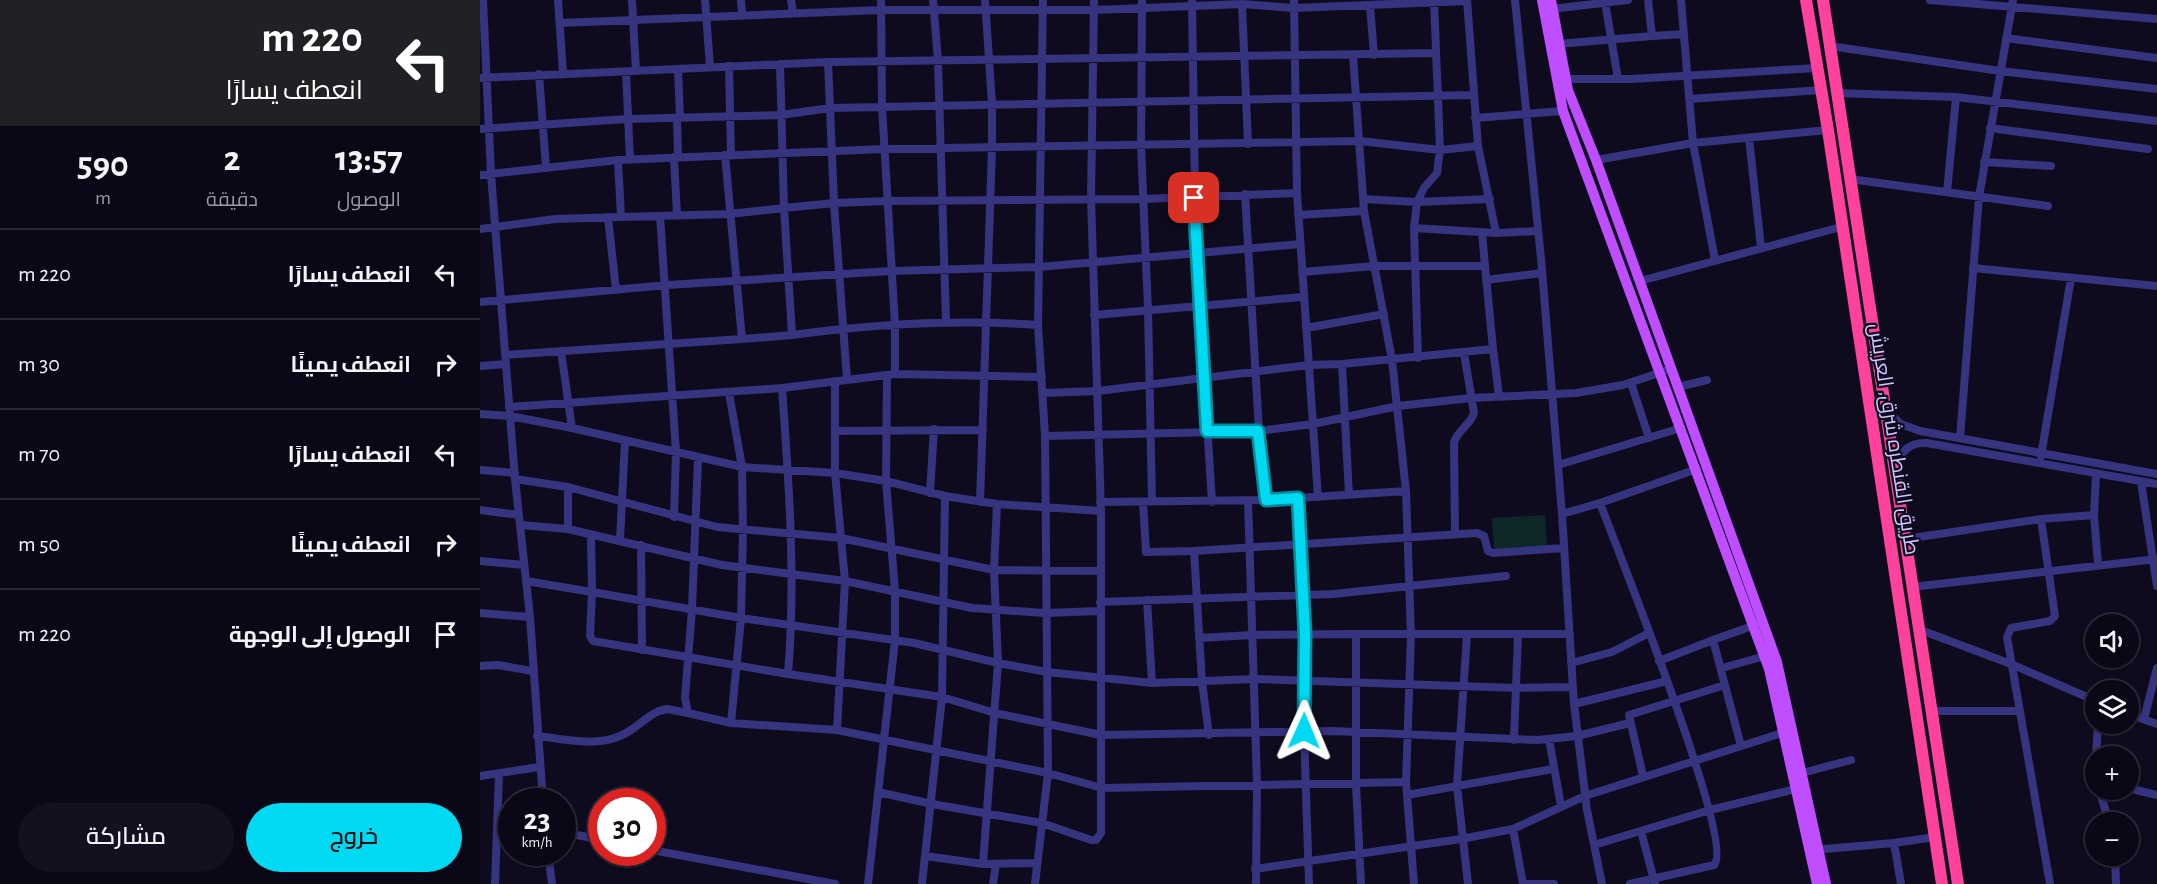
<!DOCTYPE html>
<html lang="ar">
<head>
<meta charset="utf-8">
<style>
  body { margin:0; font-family:"Alegreya Sans",Cairo,sans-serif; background:#13111f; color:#f1f3f6; direction:rtl; height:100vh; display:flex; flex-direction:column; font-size:22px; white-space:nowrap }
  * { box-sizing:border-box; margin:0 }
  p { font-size:20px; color:#999aa1 }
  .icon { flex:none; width:33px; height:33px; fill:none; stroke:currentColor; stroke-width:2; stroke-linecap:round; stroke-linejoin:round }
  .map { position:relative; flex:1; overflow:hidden; direction:ltr }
  .panel { display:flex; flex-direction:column; background:#0a0816; width:480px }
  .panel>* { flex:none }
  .hud { background:#202124; color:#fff; overflow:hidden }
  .tools { position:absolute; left:1605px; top:614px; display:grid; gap:12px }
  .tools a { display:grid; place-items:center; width:54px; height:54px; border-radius:50%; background:#0a0816; box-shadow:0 2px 4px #0004,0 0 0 2px #2a2935; font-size:30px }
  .speed { position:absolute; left:18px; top:788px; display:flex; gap:12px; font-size:30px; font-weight:700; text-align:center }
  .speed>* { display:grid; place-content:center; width:78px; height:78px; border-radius:50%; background:#0a0816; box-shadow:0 2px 4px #0004,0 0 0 2px #2a2935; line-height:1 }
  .speed small { font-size:15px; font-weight:400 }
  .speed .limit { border:9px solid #d22; background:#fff; color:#111 }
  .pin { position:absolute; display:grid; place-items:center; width:51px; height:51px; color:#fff; margin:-26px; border-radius:12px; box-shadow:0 3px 9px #0006 }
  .me { position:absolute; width:66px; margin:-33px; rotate:1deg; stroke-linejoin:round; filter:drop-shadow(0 0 4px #0008) }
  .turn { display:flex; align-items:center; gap:21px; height:126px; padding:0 18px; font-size:27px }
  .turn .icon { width:78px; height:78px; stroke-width:2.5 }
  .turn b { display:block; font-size:42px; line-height:51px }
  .eta { display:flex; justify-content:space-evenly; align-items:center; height:102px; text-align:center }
  .eta b { font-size:36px; font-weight:600; line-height:42px }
  .action { display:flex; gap:12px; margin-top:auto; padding:12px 18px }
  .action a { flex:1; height:69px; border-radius:36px; background:#00d9f2; color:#111; font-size:24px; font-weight:600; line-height:69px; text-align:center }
  .action a+a { background:#13111f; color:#f1f3f6 }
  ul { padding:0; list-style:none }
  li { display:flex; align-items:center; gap:18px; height:90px; padding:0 18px; border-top:2px solid #2a2935 }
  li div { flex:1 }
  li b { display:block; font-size:22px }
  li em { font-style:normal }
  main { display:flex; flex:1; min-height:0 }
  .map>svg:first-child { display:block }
  .green { fill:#0d2827 }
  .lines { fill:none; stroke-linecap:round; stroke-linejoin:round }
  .minor { stroke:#36337f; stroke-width:8 }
  .major { stroke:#be4eff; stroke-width:10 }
  .highway { stroke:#ff429c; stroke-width:12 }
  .route-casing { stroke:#008d9d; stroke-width:15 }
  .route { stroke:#00d9f2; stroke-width:10 }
  .labels { text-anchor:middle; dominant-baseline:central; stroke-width:4.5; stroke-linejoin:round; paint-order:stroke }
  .street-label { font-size:21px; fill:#cec7ff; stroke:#0e0b1e }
</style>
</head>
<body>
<main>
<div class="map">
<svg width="1677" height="884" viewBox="0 0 1677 884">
  <rect width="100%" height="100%" fill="#0e0b1e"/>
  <!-- green -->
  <path class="green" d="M1065 515 1067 547 1014 550 1012 518Z"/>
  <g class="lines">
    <!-- minor -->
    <path class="minor" d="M3 0 11 174 35 479 50 617 63 801
      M78 0 83 73
      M152 0 156 71
      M225 0 230 67
      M261 0 262 15
      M311 0 313 13
      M453 0 458 61 466 321
      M662 0 661 146 668 309 672 502
      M814 0 817 193 838 497
      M987 0 998 146 1016 233
      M1035 0 1061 258 1082 514 1094 704 1107 810 1122 884
      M1201 0 1213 143 1235 260
      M1450 0 1677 19
      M712 2 716 253 732 502
      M1125 2 1138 79
      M762 4 768 144
      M890 5 894 55
      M1071 9 1148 0
      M80 23 401 10H615L762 4 814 8 987 1
      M1172 36 1204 34
      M1526 38 1677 58
      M1078 44 1172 36 1168 0
      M1350 46 1520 71 1677 89
      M873 55 884 211 912 360 926 491 931 635 926 782 934 884
      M249 66 251 155
      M198 69 200 118
      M146 72 150 160
      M59 74 66 168
      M0 78 348 62 956 53
      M1086 79H1151L1337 68
      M1356 93 1476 97 1677 121
      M1209 99 1341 90
      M197 118 198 157
      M995 118 1083 111
      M1510 128 1668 149
      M0 129 147 119 301 115 350 108 348 62
      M1269 138 1281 248
      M245 155 262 339 312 335 304 208 354 203 367 379
      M194 157 197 215
      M138 160 141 217 249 214 304 208 300 64
      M1116 160 1213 143 1348 130
      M1504 162 1571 166
      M0 175 138 160 405 149 880 141 960 150 998 146
      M1370 179 1568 206
      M1467 192 1476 97
      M817 193 662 199 407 201 354 203 350 108 994 95
      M765 194 779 431 786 500
      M884 199 937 202 1010 199
      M818 215 884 211
      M180 216 196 452 194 517
      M128 217 136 290
      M934 228 1016 233 1058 231
      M0 229 75 219 141 217
      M1002 232 1005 266
      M1493 268 1677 286
      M822 272 895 266H1005L1013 349
      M1006 280 1062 273
      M1160 281 1361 227
      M0 302 187 285 411 271 559 267 820 244
      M614 315 823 297
      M826 328 904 314
      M312 335C394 324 476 319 558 325
      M81 351 92 428
      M25 355 262 339
      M938 358 934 228 937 202 944 188 957 173 960 150 954 0
      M862 364 1013 349 1019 396
      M0 366 26 364
      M415 374 562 377
      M407 375 406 481 465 496 462 697 442 884
      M355 381V473L365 581 357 730
      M1151 383 1169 438
      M1198 387 1227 380
      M302 388 415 374V325L402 106 401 0
      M249 393 262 467 263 531 261 618 251 723
      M563 393 618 391 829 365 862 364 869 495
      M29 407 302 388C309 484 316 579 308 674L113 641 110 636 112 592 46 581
      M1408 412 1421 424 1440 431 1677 474
      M0 414 30 416 92 428 262 467 355 473 406 481 415 591V640L388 884
      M356 431 503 430
      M565 436 779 431 833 424 918 406 991 398 1096 393 1143 385 1191 369
      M1480 438 1499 197 1533 0
      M1561 456 1591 278
      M218 458 212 609 205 698 208 713 251 723 357 730 568 773 622 788 926 782
      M1078 465 1201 428
      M1416 468C1420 451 1430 442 1447 443L1677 484
      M0 470 35 473
      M1616 474 1614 515 1618 564
      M35 479 88 487 237 527 361 538 514 570 517 504
      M1661 482 1677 586
      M450 493 454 429
      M465 496 517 504 621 511
      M818 498 825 634 824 731 829 884
      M768 500 777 784 776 884
      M500 502 512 148V104L505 0
      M620 502 786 500 926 491
      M663 502 666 552 714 551
      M1120 503C1136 546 1256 844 1234 865L1150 884
      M0 510 39 515
      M1082 514 1120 503 1217 469
      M1561 519 1575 616 1570 621 1531 628 1527 637 1570 884
      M41 525 88 529 242 565 365 581 492 608 565 613 620 611
      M88 529V487
      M111 534 112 592 261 618 434 643 518 663 567 672 672 683
      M975 534 974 443C977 430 990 426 994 413L984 353
      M1425 539 1561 519 1614 515
      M140 540 145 440
      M161 545 162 650
      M0 561 44 565
      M1432 587 1677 559
      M667 600 672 683 775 679 1037 688 1092 687
      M620 602 853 594 1026 576
      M0 613 50 617
      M1438 629 1531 664 1616 701
      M987 634 977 786 988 884
      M719 638 772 635 876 634
      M1233 640 1275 625
      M1179 661 1233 640 1261 746
      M1091 663 1132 652 1169 633
      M0 666 18 665 52 671
      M1242 668 1285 656
      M308 674 462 697 515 713 621 735 853 731 1057 740 1097 736 1150 723
      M1094 704 1187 681
      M1450 711H1539
      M1648 714 1677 724
      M1664 719 1677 668
      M729 735 722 682 714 551 997 533 1004 536 1008 551 1013 553 1084 548
      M57 736C83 739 115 747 140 736 155 730 165 717 179 711L187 709 208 713
      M1069 739 1081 806
      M1034 740 1038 634
      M1616 756 1618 723
      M1322 773 1371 760
      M0 776 59 767
      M1163 776 1149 715 1245 685
      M1648 788 1677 795
      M1619 789 1629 822
      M398 792 452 804 562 823 611 840H616L621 833V511L611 198 614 0
      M927 795 1073 769
      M1033 829 1043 884
      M1161 831 1175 884
      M82 832 122 840
      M1414 843 1455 837
      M1114 845 1230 810 1316 789
      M172 850 355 884
      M1333 850 1414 843 1421 884
      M68 852 72 884
      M1635 855 1636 884
      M445 856 503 864 556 863
      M503 864 518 663 514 570 620 571
      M775 869 981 839 1033 829 1105 796 1305 732
      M15 884 19 775
      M513 884 516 864
      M555 884 568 773 565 436 558 325 563 0
      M881 884 876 785V634H1090
      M1043 884H1074"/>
    <!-- major -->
    <path class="major" d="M1062 0 1083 111 1289 669 1337 884
      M1071 0 1088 90 1116 160 1297 662 1346 884"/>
    <!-- highway -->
    <path class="highway" d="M1326 0 1348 130 1462 884
      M1343 0 1478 884"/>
  </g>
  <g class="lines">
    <!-- route casing -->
    <g class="route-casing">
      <path id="route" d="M714 198 727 431H778L786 500 818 498 825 634 824 731"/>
    </g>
    <!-- route -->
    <use href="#route" class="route"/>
  </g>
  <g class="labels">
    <!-- street labels -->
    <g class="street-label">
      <text transform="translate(1414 439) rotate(81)">طريق القنطره شرق, العريش</text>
    </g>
  </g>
</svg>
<div class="tools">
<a><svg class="icon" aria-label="sound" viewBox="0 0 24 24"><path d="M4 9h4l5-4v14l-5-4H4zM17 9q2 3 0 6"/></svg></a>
<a><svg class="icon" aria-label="layers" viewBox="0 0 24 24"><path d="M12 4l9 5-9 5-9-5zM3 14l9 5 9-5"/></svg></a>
<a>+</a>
<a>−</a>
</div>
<div class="speed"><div>23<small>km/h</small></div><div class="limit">30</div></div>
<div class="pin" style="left:714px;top:198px;background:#d93025"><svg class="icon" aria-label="arrive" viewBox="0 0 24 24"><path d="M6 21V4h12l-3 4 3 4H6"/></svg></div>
<svg class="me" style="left:824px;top:731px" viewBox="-20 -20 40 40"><path d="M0-17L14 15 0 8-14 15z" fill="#00d9f2" stroke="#fff" stroke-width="4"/></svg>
</div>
<section class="panel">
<div class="hud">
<div class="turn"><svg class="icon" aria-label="left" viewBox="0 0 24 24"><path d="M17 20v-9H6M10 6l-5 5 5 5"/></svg><div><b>220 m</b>انعطف يسارًا</div></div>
</div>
<div class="eta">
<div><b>13:57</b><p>الوصول</p></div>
<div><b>2</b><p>دقيقة</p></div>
<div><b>590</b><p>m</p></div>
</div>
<ul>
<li><svg class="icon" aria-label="left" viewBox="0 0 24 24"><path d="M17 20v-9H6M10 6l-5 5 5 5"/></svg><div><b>انعطف يسارًا</b></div><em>220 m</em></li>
<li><svg class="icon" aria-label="right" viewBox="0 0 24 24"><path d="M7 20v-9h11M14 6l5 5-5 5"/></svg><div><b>انعطف يمينًا</b></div><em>30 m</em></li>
<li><svg class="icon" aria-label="left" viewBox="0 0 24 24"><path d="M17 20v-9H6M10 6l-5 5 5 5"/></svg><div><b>انعطف يسارًا</b></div><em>70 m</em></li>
<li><svg class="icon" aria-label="right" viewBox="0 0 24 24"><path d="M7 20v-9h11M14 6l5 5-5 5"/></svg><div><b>انعطف يمينًا</b></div><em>50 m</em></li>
<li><svg class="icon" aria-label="arrive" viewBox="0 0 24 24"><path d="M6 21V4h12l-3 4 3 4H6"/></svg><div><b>الوصول إلى الوجهة</b></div><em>220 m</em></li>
</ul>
<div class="action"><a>خروج</a><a>مشاركة</a></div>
</section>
</main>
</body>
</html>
